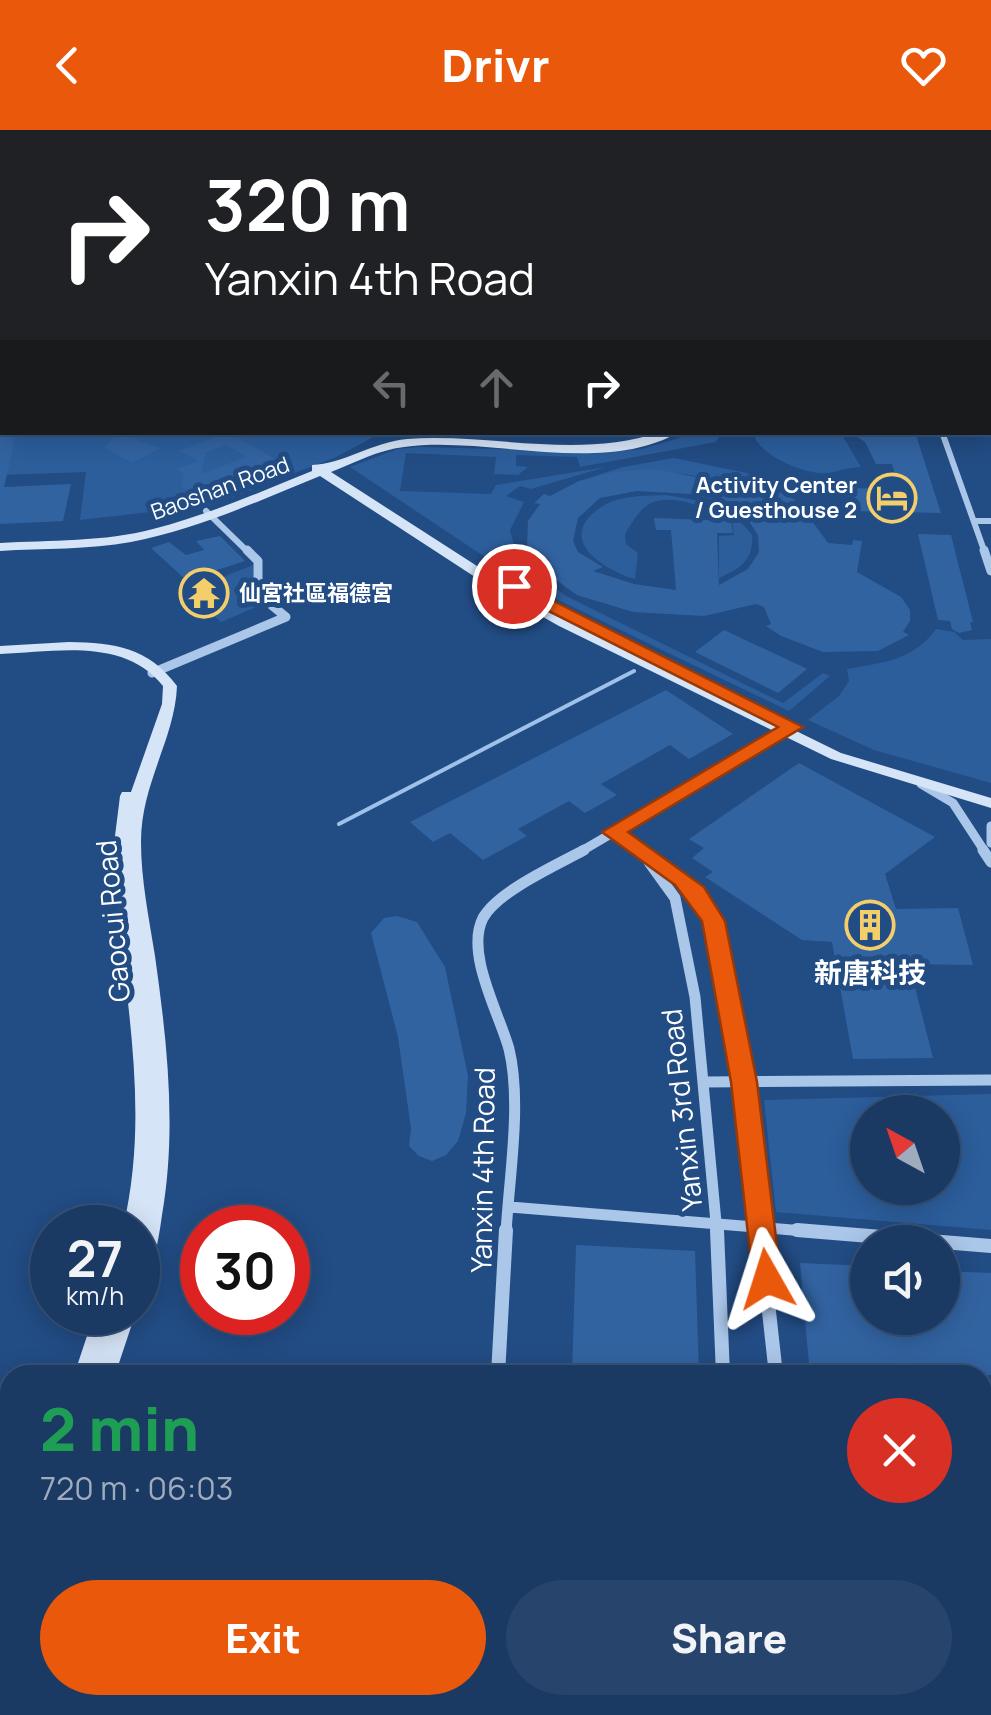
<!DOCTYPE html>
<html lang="en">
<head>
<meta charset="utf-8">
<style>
  body { margin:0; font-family:Manrope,"Noto Sans TC",sans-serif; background:#27446c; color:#f1f3f6; height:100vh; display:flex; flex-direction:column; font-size:38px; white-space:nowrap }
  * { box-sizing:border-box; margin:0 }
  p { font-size:32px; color:#9facbe }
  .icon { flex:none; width:55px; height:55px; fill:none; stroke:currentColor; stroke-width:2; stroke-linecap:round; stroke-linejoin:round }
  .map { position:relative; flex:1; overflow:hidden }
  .panel { position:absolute; left:0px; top:1235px; width:992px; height:350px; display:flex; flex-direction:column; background:#1a3963; border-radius:30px 30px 0 0; box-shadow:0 5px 25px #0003,0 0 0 2px #385378 }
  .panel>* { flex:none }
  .banner { position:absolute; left:0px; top:0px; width:992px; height:305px; box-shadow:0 5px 25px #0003,0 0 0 2px #385378; background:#202124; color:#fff; overflow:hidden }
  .needle { width:65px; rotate:320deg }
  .buttons { position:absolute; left:850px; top:965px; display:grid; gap:20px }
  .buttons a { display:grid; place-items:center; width:110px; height:110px; border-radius:50%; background:#1a3963; box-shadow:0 5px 25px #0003,0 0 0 2px #385378; font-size:50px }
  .speed { position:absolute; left:30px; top:1075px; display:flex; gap:20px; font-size:50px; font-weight:700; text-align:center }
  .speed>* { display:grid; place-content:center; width:130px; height:130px; border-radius:50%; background:#1a3963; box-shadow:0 5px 25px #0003,0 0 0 2px #385378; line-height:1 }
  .speed small { font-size:25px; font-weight:400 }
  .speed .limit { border:15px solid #d22; background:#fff; color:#111 }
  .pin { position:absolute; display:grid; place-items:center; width:85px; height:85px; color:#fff; margin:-42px; border:5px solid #fff; border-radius:50%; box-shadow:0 2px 10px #0007 }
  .me { position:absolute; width:110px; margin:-55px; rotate:354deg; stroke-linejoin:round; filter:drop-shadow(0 0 8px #0008) }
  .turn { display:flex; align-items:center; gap:35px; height:210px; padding:0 40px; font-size:45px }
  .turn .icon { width:130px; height:130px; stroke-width:2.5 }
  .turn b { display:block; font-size:70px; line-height:85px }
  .lanes { display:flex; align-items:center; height:95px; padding:0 40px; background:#0003; justify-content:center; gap:50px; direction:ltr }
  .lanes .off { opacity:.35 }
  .round { display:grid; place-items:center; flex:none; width:105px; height:105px; border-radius:52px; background:#27446c }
  .head { display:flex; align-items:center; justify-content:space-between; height:170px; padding:0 40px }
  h1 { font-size:60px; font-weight:800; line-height:75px; color:#1e9e55 }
  .button { display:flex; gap:20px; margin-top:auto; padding:20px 40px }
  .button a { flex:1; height:115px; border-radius:60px; background:#ea580c; color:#fff; font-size:40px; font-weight:800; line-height:115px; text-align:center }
  .button a+a { background:#27446c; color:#f1f3f6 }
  header { display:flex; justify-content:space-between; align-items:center; height:130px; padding:0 40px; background:#ea580c; color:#fff; font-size:45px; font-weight:800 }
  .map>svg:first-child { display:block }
  .green { fill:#2c5e9c; fill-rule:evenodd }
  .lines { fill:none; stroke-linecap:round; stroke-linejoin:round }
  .stream { stroke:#9ec1ea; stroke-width:4 }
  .building { fill:#3263a1; fill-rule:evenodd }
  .street-far3 { stroke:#aac6e9; stroke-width:6 }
  .street-far2 { stroke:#aac6e9; stroke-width:9 }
  .street-far1 { stroke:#aac6e9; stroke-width:11 }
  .street { stroke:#aac6e9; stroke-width:14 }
  .secondary { fill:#d5e4f7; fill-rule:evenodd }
  .route { fill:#ea580c; stroke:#983908; stroke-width:2.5 }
  .labels { text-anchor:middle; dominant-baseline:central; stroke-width:10; stroke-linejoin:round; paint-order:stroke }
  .far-poi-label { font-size:22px; font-weight:bold; fill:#fff; stroke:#224c84; text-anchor:end }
  .far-street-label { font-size:22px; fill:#fff; stroke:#224c84 }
  .street-label { font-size:28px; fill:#fff; stroke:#224c84 }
  .poi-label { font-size:28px; font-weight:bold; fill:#fff; stroke:#224c84 }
</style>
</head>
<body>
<header><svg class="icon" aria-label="back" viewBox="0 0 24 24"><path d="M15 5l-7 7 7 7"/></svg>Drivr<svg class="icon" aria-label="heart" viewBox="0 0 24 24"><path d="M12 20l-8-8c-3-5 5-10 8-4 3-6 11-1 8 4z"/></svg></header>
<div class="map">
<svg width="991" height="1585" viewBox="0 0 991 1585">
  <rect width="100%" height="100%" fill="#224c84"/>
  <!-- green -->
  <path class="green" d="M2 175V302L392 303 379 304 336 327 212 375 80 390 86 342 0 345Z
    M695 303 721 304 716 312 580 337 577 327 516 325V336L528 337 518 345 494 344 496 327 406 323 400 361 491 364 496 355 606 337 531 359 520 356 506 366 524 372 510 400 518 429 566 466 783 573 823 543 830 546 789 581 527 455 350 337 397 319 420 317 611 322 642 319Z
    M753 303H841L861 337C849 337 839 341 828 343 803 345 758 324 753 303Z
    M674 328 756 345 759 352 743 344 730 353C676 340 633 337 579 351L623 337Z
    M665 365C701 370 729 375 752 405 754 430 740 439 719 448V406L734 405 732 390C711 382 669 358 645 377 638 382 630 396 625 404L626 414 638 423 635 449C601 439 553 407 603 376 620 365 646 366 665 365Z
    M253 435 255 466 265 473 221 492 193 469 211 466 220 448Z
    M936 499 954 502 963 510 991 509V653L874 620 808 590 839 566 849 551 847 539C882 533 914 530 936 499Z
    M991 964V1100L776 1082 764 970ZM868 982H942V1058H868Z"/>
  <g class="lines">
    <!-- stream -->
    <path class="stream" d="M339 694 634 541"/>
  </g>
  <!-- building -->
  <path class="building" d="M229 302 283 334 198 368 181 356 184 344 176 339 199 331 179 321ZM227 315 246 327 201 344 206 322Z
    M849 302H915L941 383 851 381 846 358 899 359 892 334H876L865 312Z
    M128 303 141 312 161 318 132 333 104 317 113 308Z
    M16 305 4 357 71 354 63 391 0 394V306Z
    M652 339 730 353 742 344 792 368 813 386 809 387 828 413 852 415 853 410 862 411 857 442 901 467 910 480V491L903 502 909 505 878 521 823 522 781 506 766 496 771 494 764 477 756 474 704 486 633 482 577 465 534 434 527 415 528 391 540 374 534 373 544 364 550 366 579 351 614 342ZM637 361 691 364 710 369 729 382V377L748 390 758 405 759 422 748 439 719 455 717 403H733L731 391 654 388 656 400H671L676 460 634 454 593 441 603 437 578 422 573 411 578 388 600 368Z
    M918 404 951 405 973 492H970L972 500 959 503 952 499 950 491 938 490Z
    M220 406 245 431 186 450 151 418 169 412 186 425 204 420 196 411Z
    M724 500 797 534 807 539 778 563 695 522Z
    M666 560 733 604 689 629 670 615 601 654 617 665 585 683 569 671 518 699 527 706 483 730 450 703 433 712 410 692Z
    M799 633 935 707 885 744 896 779 958 778 973 835 909 834 933 928 853 929 832 812 802 810 705 747 713 742 692 728 704 718 689 709Z
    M397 786 417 792 445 837 468 946 466 983 458 1011 446 1025 432 1031 419 1026 409 1016 411 998 398 907 371 803 384 788Z
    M576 1115 695 1121 699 1245H572Z
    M800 1133 868 1136V1188H942V1141L991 1143V1245H810Z
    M340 1575H437L436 1585H339Z"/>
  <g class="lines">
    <!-- street-far3 -->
    <path class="street-far3" d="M942 302 985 423
      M206 381 249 423
      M974 391H991"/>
    <!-- street-far2 -->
    <path class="street-far2" d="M984 420 991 441
      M152 543 286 487 258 464V431L247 420
      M921 654 953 673 985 722
      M991 696V713
      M613 702 642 722
      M580 722 793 597"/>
    <!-- street-far1 -->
    <path class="street-far1" d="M639 720 696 762 714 791 744 951 761 1103
      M983 720 991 732
      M649 732 675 768 695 867 717 1103
      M706 952 991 950
      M510 1077 828 1103
      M506 1103C509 1048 522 972 509 919 499 883 465 823 483 788 498 761 557 735 584 720"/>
    <!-- street -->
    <path class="street" d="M717 1100 723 1245
      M760 1100 776 1245
      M797 1100 991 1116
      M498 1245 506 1100
      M739 1575 740 1585
      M805 1575 806 1585
      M474 1581 512 1585"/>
    <!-- secondary -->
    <path class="secondary" d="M990 231H991V237H990Z
      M660 302H679C601 347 487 305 404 317 378 320 354 333 331 342L505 454 569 490 841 623 991 668V678L831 629 559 496 495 460 320 346C259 371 197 399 131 412 89 420 43 418 0 421V413C50 410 105 412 153 399 208 385 260 362 312 341V335C343 334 373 312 407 309 491 303 578 330 660 302Z
      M69 512C115 513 148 517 177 556 175 609 141 653 141 712 141 750 149 788 155 826 167 911 177 999 162 1085 159 1107 155 1131 146 1152L138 1154V1098H123C155 961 115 842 115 706L120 666 122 662H131L162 574 163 556C124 507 55 522 0 524V516Z
      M95 1182H136L115 1245H74Z
      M10 1463V1508L0 1514V1469Z
      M10 1510V1558L0 1563V1516Z"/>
  </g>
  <!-- route -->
  <path class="route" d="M514 451 803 597 628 702 704 757 725 791 757 952 781 1149 777 1158 767 1161 757 1158 753 1149 731 952 702 791 675 755 602 702 778 597 507 460V453Z"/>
  <!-- icons -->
  <defs>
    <g id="hotel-ring" transform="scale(2.5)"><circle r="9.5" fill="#224c84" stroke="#f5ce6c" stroke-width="1.5"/><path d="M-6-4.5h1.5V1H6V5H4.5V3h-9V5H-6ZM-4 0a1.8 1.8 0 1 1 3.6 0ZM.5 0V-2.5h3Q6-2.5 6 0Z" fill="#f5ce6c"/></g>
    <g id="temple-ring" transform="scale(2.5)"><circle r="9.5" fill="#224c84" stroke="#f5ce6c" stroke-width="1.5"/><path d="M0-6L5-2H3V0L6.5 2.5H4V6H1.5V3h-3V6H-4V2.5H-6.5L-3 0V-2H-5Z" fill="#f5ce6c"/></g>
    <g id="building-ring" transform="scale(2.5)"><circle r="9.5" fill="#224c84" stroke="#f5ce6c" stroke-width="1.5"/><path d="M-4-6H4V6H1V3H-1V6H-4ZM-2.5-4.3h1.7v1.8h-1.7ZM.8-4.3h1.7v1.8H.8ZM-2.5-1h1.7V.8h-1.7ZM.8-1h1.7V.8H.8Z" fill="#f5ce6c"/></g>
  </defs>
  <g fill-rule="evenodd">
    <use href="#hotel-ring" x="892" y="368"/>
    <use href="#temple-ring" x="204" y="463"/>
    <use href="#building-ring" x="870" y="795"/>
  </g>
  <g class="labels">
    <!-- far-poi labels -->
    <g class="far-poi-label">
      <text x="857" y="355">Activity Center<tspan x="857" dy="25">/ Guesthouse 2</tspan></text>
      <text x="239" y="463" text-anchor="start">仙宮社區福德宮</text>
    </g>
    <!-- far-street labels -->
    <g class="far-street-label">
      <text transform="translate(220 358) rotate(-20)">Baoshan Road</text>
    </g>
    <!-- street labels -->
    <g class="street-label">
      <text transform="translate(112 791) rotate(-95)">Gaocui Road</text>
      <text transform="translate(681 980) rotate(-96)">Yanxin 3rd Road</text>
      <text transform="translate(482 1040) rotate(-89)">Yanxin 4th Road</text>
    </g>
    <!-- poi labels -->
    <g class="poi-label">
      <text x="870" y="842">新唐科技</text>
    </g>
  </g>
</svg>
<div class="buttons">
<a><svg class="needle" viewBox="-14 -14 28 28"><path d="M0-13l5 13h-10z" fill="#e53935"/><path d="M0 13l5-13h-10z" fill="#9facbe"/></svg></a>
<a><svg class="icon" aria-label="sound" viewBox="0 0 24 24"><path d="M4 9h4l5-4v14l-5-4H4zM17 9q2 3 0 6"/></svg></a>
</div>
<div class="speed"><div>27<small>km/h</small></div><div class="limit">30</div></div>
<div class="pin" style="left:514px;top:456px;background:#d93025"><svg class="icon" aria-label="arrive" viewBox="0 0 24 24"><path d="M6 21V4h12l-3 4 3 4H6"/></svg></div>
<svg class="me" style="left:767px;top:1149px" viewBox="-20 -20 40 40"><path d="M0-17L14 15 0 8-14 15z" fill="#ea580c" stroke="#fff" stroke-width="4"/></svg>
<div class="banner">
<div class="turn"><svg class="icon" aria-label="right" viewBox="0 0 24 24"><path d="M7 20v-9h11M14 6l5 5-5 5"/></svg><div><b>320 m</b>Yanxin 4th Road</div></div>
<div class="lanes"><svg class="icon off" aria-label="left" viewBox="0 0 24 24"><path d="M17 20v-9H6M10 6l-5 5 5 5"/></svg><svg class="icon off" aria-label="ahead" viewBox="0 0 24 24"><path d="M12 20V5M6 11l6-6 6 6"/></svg><svg class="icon" aria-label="right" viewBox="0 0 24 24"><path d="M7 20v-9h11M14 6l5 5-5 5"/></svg></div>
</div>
<section class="panel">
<div class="head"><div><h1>2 min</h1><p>720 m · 06:03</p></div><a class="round" style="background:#d93025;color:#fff"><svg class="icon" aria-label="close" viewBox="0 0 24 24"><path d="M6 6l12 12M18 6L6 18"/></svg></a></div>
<div class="button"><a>Exit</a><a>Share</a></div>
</section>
</div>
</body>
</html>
